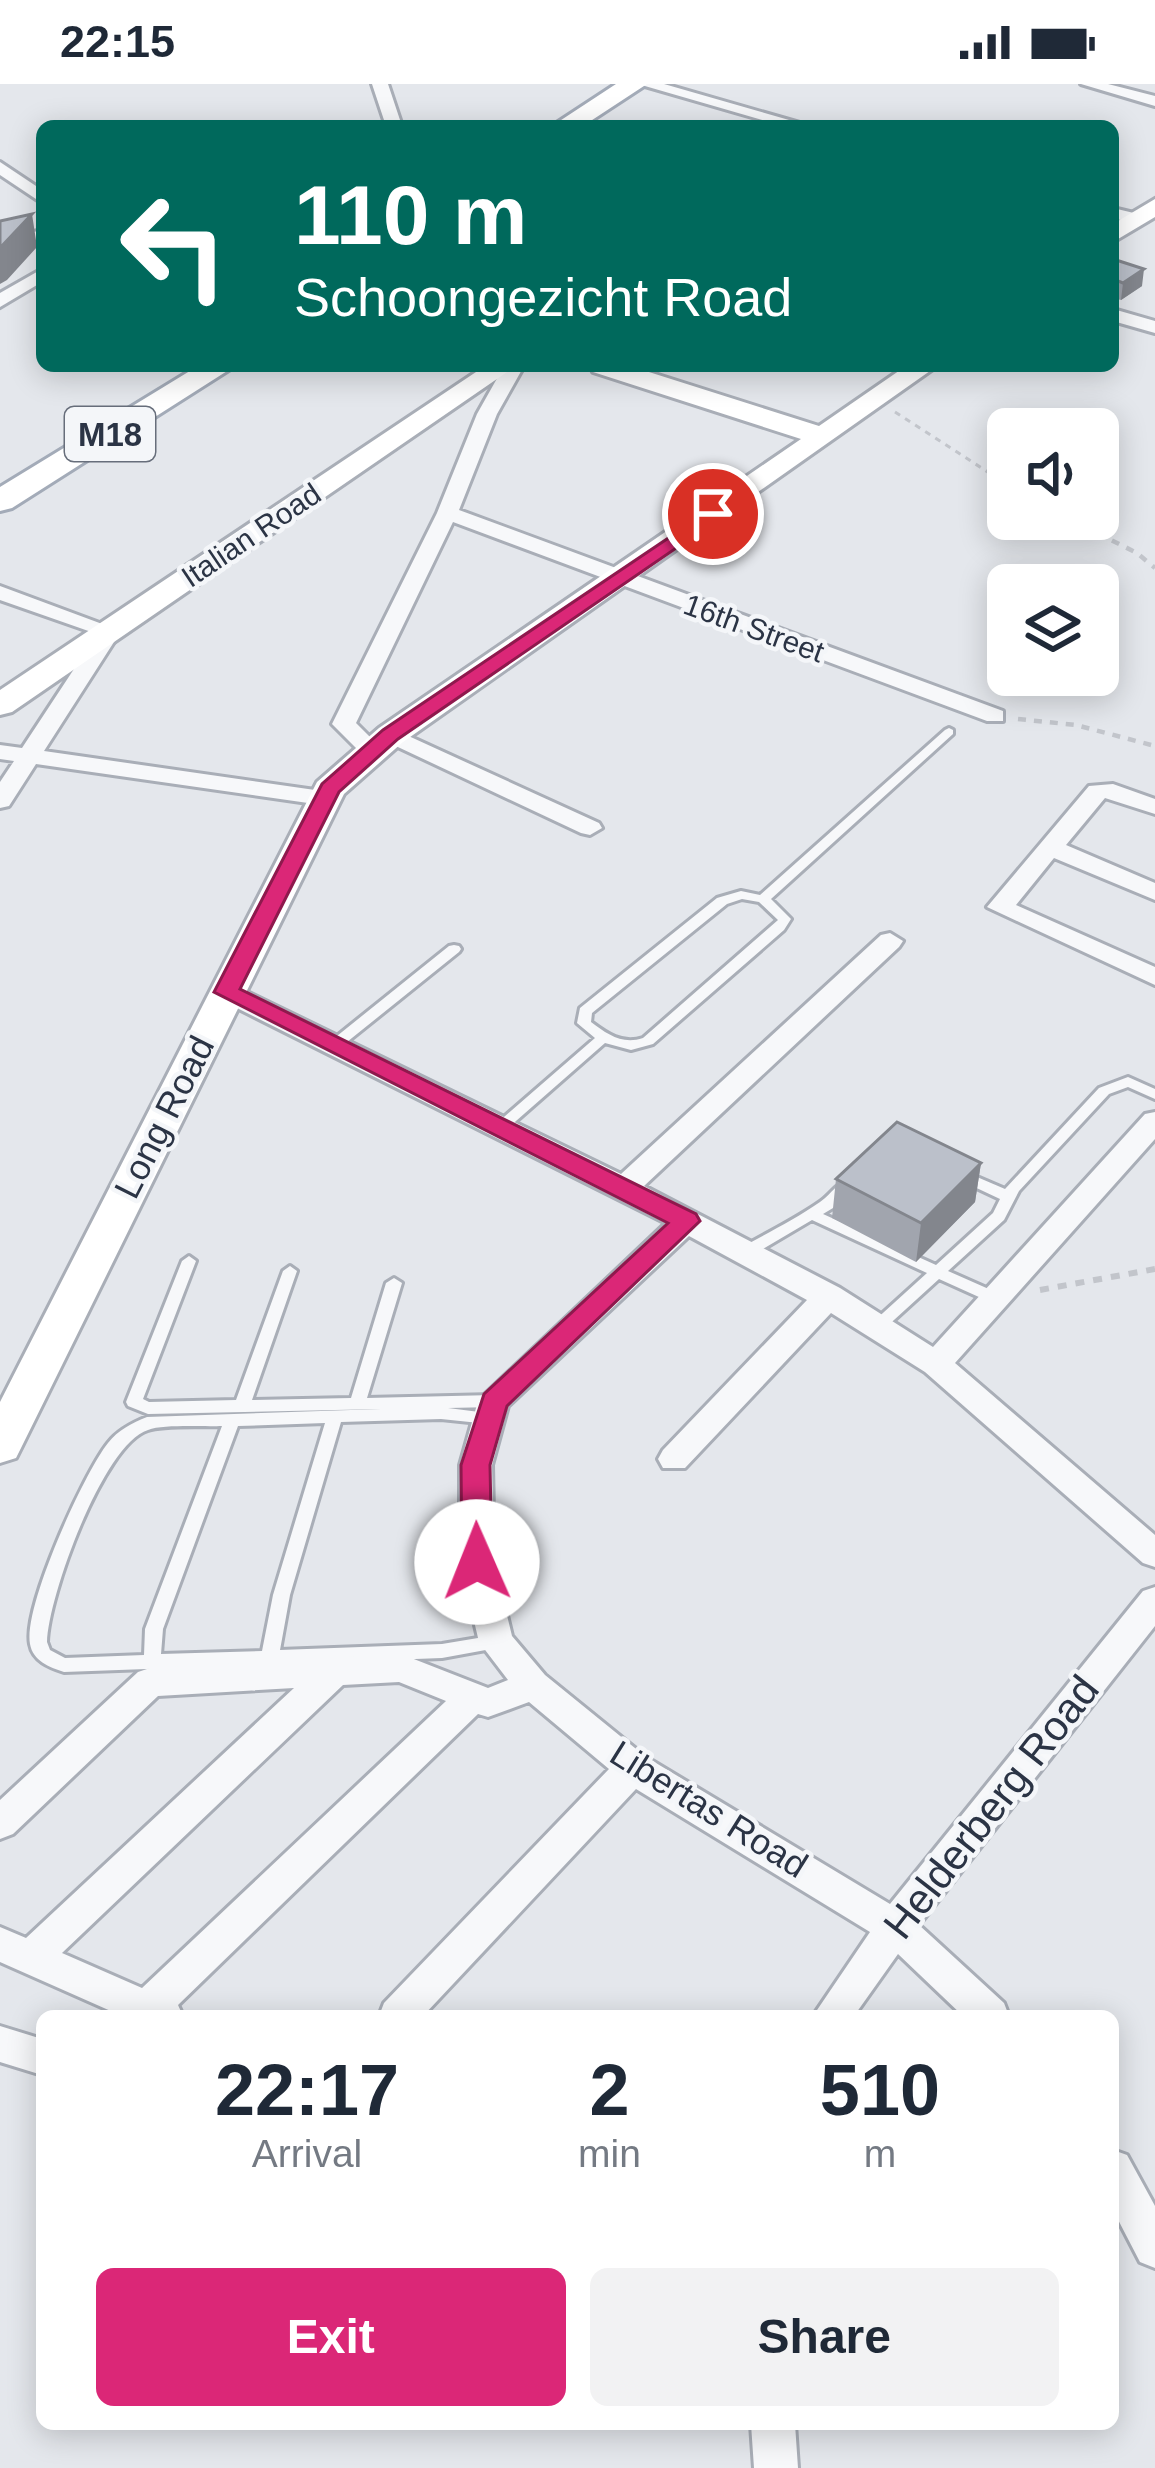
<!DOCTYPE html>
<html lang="en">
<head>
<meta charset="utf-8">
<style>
  body { margin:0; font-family:Arial,sans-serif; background:#f2f2f3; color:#1f2937; height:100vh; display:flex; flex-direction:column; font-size:45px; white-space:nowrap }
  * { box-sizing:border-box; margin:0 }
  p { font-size:39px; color:#747a83 }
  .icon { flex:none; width:66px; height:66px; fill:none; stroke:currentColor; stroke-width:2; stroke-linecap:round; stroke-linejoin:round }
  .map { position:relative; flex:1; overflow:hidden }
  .side { position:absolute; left:36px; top:1926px; width:1083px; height:420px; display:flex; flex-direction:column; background:#fff; border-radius:18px; box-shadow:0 6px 30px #0003 }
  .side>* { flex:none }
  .top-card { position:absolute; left:36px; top:36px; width:1083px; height:252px; border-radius:18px; box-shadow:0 6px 30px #0003; background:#00695c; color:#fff; overflow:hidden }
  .fabs { position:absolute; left:987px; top:324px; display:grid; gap:24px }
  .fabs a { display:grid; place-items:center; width:132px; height:132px; border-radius:18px; background:#fff; box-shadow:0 6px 30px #0003; font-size:60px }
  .pin { position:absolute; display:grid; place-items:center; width:102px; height:102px; color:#fff; margin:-51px; border:6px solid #fff; border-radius:50%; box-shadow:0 3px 12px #0007 }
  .me { position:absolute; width:132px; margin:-66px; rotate:359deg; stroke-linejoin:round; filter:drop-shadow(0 0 9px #0008) }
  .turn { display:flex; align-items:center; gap:42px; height:252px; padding:0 60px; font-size:54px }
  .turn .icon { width:156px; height:156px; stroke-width:2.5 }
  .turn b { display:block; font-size:84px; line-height:102px }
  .eta { display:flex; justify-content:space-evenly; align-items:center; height:204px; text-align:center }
  .eta b { font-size:72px; font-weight:600; line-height:84px }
  .cta { display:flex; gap:24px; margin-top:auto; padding:24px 60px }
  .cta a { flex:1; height:138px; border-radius:18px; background:#db2777; color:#fff; font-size:48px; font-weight:600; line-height:138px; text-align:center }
  .cta a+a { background:#f2f2f3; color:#1f2937 }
  .status { display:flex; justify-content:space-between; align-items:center; height:84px; padding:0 60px; background:#fff; direction:ltr }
  .status svg { height:33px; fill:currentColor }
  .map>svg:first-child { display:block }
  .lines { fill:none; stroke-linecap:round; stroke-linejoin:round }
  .lane-casing { stroke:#a9aeb7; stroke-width:6 }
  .street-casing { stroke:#a9aeb7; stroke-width:6 }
  .secondary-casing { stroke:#a9aeb7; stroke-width:6 }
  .primary-casing { stroke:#a3abb8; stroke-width:6 }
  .path-far2 { stroke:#c2c5cb; stroke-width:3; stroke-dasharray:6 6; stroke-linecap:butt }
  .path-far1 { stroke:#c2c5cb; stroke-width:4.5; stroke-dasharray:8 8; stroke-linecap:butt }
  .path { stroke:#c2c5cb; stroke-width:6; stroke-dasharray:9 9; stroke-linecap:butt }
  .lane { fill:#f7f8fa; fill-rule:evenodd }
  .street { fill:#f7f8fa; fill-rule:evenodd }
  .secondary { fill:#fff; fill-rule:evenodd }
  .primary { fill:#fff; fill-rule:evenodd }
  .wall { fill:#a1a5ae }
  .shaded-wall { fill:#83868d }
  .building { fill:#bbc0ca; stroke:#83868d; stroke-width:3 }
  .route { fill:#db2777; stroke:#8e194d; stroke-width:3 }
  .labels { text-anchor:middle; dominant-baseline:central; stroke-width:9; stroke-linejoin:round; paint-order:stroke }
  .far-street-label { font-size:30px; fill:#2b3445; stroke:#f4f6f9 }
  .shield { fill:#f4f6f9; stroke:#676e7b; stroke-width:3 }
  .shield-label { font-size:33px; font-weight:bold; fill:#2b3445 }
  .street-label { font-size:36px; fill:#2b3445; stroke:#f4f6f9 }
  .near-street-label { font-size:42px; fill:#2b3445; stroke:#f4f6f9 }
</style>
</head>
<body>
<div class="status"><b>22:15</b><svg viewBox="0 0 49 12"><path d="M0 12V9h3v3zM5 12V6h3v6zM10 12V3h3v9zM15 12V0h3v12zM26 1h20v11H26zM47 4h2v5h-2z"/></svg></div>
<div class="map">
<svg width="1155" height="2384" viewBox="0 0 1155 2384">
  <rect width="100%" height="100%" fill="#e4e7ec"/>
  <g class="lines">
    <!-- lane casing -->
    <g class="lane-casing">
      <path id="lane" d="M949 644 953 646V650L771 815 791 835 784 846 653 960 631 966 605 959 507 1045H497L495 1042 497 1039 595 954 577 939 580 924 717 814 741 807 760 811 945 646ZM742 815 759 818 778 836 643 954C622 961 607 950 591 938L592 929 727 820Z
        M454 861 459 862 461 865 459 868 342 962H332L330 959 332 956 449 862Z
        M1128 993 1155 1005V1015L1128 1003 1109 1010 1019 1107 1004 1136 948 1187 1000 1210 1003 1214 1000 1218H990L939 1195 883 1246H873L870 1242 873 1238 927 1189 812 1136 751 1172H741L739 1168 741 1164C767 1149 796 1135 820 1118 834 1108 836 1097 853 1098L855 1101 853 1104 833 1124 823 1130 936 1181 993 1129 1000 1115 966 1099 959 1085 961 1082H971L977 1093 1005 1105 1099 1004Z
        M189 1172 196 1177 143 1315 149 1318 236 1316 283 1187 290 1182 297 1187 252 1316 351 1314 386 1199 394 1194 402 1199 367 1314 494 1311 500 1313 502 1317 500 1321 494 1323 448 1324 495 1330 497 1334 495 1338 489 1340 441 1335 341 1338 290 1511 280 1566 442 1560 496 1551 502 1553 505 1558 502 1563 442 1574 64 1588C49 1583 33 1577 30 1560 23 1523 84 1389 108 1359 118 1346 132 1339 147 1333L381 1325 148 1330 128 1322 126 1318 182 1177ZM325 1339 273 1511 262 1567 161 1570 163 1545 238 1342ZM222 1342 145 1545 144 1571 65 1574 50 1566 47 1558C48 1513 103 1360 148 1346 164 1340 203 1343 222 1342Z"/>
    </g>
    <!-- street casing -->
    <g class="street-casing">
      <path id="street" d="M372 0H388L402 42H386Z
        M638 0H664L810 42H783Z
        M1081 0H1108L1155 12V22Z
        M0 78 42 106V119L0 91Z
        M1113 124 1142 131 1145 135 1136 140 1113 134Z
        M42 146V156L0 166V156Z
        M42 185V198L0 223V209Z
        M1113 225 1155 237V249L1113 237Z
        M504 282H524L497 330 459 426 1003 627V637H987L453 438 356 639 384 667 380 672H364L332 640 437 429 477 330Z
        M0 502 121 547 44 667 322 707 334 714 322 721 36 680 9 722 0 724V698L14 677 0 675V661L22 664 97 550 0 516Z
        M391 644 599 739 602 744 590 751 581 749 383 656V646Z
        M1113 700 1155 715V730L1105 714 1066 761 1155 799V816L1054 774 1016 821 1155 883V901L987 823 1089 702Z
        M890 849 903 857 899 863 644 1102 840 1204 933 1263 1145 1030 1155 1028V1055L955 1279 1155 1451V1483L1143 1479 925 1288 831 1229 685 1384H663L658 1375 663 1366 807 1216 689 1152 508 1322 492 1381 494 1478 512 1552 545 1591 646 1673 890 1820 1143 1507 1155 1503V1542L919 1841 1004 1919 1009 1932H963L898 1870 854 1932H813L870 1848 636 1705 423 1932H379L384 1919 609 1685 529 1618 488 1633 478 1630 178 1921 183 1932H122L0 1878V1843L26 1854 294 1604 158 1612 13 1750 0 1755V1716L138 1588 150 1584 401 1570 488 1604 508 1596 479 1558 460 1478V1381L478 1317 666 1139 217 914 213 908 217 902H235L621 1090 881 851ZM399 1598 446 1617 142 1904 62 1869 343 1601Z
        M0 1942 42 1955V1991L0 1978Z
        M1113 2066 1127 2071 1155 2122V2184L1140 2178 1113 2126Z
        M751 2340H795L798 2384H754Z"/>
    </g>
    <!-- secondary casing -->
    <g class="secondary-casing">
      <path id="secondary" d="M1155 115V133L1113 158V140Z
        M485 282H516L12 628 0 631V606Z
        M590 282H630L819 342 906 282H937L403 658 344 710 22 1362 16 1374 0 1379V1318L317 698 379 644 801 355 593 288Z"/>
    </g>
    <!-- primary casing -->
    <g class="primary-casing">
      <path id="primary" d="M616 0H647L583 42H552Z
        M198 282H235L12 424 0 427V403Z"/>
    </g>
    <!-- path-far2 -->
    <path class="path-far2" d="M895 328 994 392"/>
    <!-- path-far1 -->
    <path class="path-far1" d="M989 389 1008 401
      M1069 435 1137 469 1155 484
      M1018 635 1076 641 1155 662"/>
    <!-- path -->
    <path class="path" d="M1040 1206 1155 1185"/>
    <!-- lane -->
    <use href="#lane" class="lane"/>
    <!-- street -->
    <use href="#street" class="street"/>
    <!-- secondary -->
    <use href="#secondary" class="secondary"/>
    <!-- primary -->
    <use href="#primary" class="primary"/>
  </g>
  <!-- wall -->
  <path class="wall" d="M1113 175 1142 202 1121 216 1113 214Z
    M981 1079 975 1118 916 1178 832 1134 836 1095Z"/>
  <!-- shaded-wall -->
  <path class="shaded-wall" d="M32 130 37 163 7 196 0 200V164Z
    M1144 185 1142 202 1121 216 1123 199Z
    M981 1079 975 1118 916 1178 921 1139Z"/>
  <!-- building -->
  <path class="building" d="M32 130 1 163 0 164V137Z
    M1113 175 1144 185 1123 199 1113 195Z
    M897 1038 981 1079 921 1139 836 1095Z"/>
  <!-- route -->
  <path class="route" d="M713 424 722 430 720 434 398 655 339 708 240 905 696 1130 700 1137 507 1322 490 1381 492 1478 488 1487H467L462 1478 461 1381 484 1310 668 1139 214 908 322 700 383 646Z"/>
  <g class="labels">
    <!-- far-street labels -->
    <g class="far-street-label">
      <text transform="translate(251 451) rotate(-34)">Italian Road</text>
      <text transform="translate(754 544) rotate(20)">16th Street</text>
    </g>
    <!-- shield labels -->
    <rect class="shield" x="65" y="323" width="90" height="54" rx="9"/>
    <g class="shield-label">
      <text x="110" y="350">M18</text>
    </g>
    <!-- street labels -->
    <g class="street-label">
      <text transform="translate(164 1033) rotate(-63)">Long Road</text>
      <text transform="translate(709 1725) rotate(32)">Libertas Road</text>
    </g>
    <!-- near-street labels -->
    <g class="near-street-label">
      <text transform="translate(991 1723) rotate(-52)">Helderberg Road</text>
    </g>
  </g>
</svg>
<div class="fabs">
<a><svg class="icon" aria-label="sound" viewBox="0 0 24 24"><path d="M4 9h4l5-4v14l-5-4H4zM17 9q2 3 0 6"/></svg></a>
<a><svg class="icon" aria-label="layers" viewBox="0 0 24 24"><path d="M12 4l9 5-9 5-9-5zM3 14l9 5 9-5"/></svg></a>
</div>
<div class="pin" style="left:713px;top:430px;background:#d93025"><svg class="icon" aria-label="arrive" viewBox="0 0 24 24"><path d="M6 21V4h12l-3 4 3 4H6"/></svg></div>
<svg class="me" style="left:477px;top:1478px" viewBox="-20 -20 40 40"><circle r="19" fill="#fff"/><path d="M0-13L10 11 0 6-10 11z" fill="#db2777"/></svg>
<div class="top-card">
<div class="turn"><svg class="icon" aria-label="left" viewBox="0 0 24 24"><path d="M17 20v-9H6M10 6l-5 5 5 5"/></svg><div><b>110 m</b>Schoongezicht Road</div></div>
</div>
<section class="side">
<div class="eta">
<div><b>22:17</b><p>Arrival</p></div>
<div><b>2</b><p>min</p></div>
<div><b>510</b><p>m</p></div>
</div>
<div class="cta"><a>Exit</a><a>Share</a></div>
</section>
</div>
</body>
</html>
